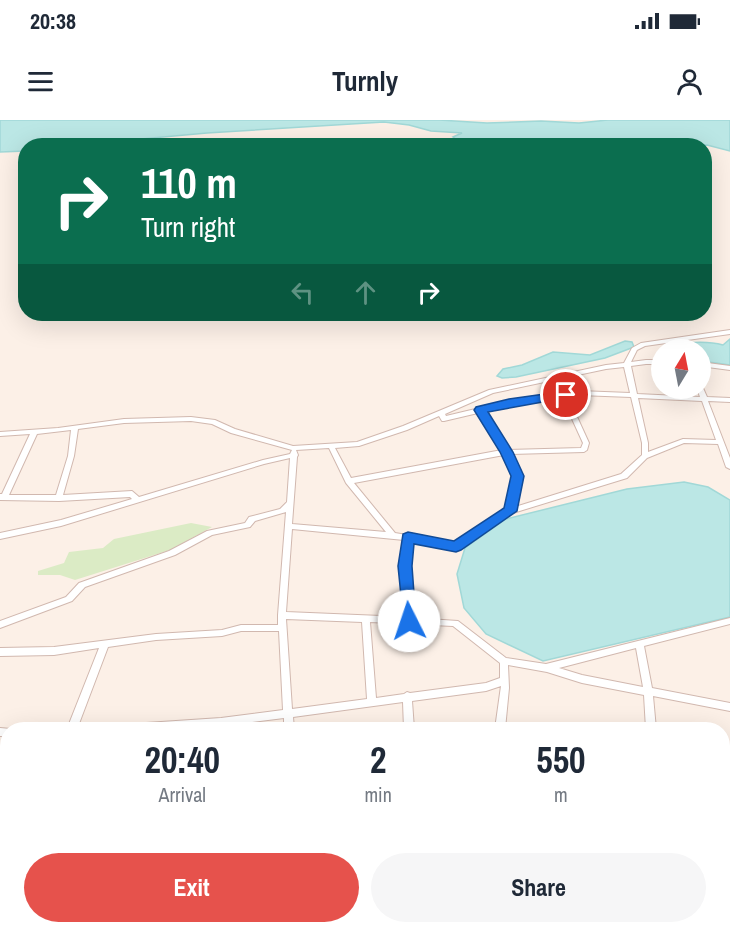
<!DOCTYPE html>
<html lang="en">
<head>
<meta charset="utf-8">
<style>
  body { margin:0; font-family:"Archivo Narrow",sans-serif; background:#f6f6f7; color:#1f2937; height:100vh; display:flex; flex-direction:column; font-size:22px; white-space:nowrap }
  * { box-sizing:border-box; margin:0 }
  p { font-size:20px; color:#747a83 }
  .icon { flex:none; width:33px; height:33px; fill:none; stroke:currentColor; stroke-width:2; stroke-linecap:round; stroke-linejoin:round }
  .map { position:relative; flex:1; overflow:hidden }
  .drawer { position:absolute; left:0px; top:602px; width:730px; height:212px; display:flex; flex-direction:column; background:#fff; border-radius:24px 24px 0 0; box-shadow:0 6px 24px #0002 }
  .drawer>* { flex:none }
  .top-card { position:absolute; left:18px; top:18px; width:694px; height:183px; border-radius:24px; box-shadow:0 6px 24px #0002; background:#0b6e4f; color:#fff; overflow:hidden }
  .needle { width:39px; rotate:10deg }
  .tools { position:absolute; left:651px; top:219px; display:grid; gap:12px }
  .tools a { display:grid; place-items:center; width:60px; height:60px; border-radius:50%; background:#fff; box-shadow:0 6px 24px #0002; font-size:30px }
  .pin { position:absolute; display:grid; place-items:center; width:51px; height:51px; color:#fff; margin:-26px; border:3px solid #fff; border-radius:50%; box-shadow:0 2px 6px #0007 }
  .me { position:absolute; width:66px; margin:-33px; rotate:356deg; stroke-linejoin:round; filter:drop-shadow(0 0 4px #0008) }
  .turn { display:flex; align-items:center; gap:21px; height:126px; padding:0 24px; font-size:27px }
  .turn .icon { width:78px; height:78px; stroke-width:2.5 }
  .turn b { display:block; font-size:42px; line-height:51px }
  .lanes { display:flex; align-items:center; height:57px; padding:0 24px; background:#0003; justify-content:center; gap:30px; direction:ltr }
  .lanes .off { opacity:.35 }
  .eta { display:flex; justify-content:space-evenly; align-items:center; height:102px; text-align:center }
  .eta b { font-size:36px; font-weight:700; line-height:42px }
  .button { display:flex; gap:12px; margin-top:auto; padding:12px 24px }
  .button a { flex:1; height:69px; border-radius:36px; background:#e6524c; color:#fff; font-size:24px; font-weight:700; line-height:69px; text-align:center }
  .button a+a { background:#f6f6f7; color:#1f2937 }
  .status { display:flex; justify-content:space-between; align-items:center; height:42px; padding:0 30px; background:#fff; direction:ltr }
  .status svg { height:16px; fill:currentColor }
  header { display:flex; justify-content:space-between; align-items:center; height:78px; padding:0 24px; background:#fff; font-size:27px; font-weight:700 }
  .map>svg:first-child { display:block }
  .green { fill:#dbebc5 }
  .water { fill:#bbe7e5; stroke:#a1d8d7; stroke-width:1.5 }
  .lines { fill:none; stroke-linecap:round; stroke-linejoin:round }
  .minor-casing { stroke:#d1b8af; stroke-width:2 }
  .minor { fill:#fff; fill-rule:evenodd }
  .route { fill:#1a73e8; stroke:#114b97; stroke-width:1.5 }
</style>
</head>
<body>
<div class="status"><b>20:38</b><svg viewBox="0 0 49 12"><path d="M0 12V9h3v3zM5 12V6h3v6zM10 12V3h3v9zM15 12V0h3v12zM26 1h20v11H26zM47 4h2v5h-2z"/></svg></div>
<header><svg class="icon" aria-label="menu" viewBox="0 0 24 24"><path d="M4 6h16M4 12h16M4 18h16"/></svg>Turnly<svg class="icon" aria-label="person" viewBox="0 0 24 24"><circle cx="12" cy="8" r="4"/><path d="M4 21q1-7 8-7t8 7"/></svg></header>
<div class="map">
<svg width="730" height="812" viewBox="0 0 730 812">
  <rect width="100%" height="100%" fill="#fcf0e7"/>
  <!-- green -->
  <path class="green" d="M191 403 212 407 170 430 75 460 60 455H38V451L64 443 69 432 103 428 114 419Z"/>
  <!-- water -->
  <path class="water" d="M0 0H439L487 3 541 1 579 3 608 0H730V31L707 25 581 26 529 20H476L517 23 520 25H474L463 24 453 17 462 13 431 11 409 5 384 2 207 13 75 25 26 26 25 31 0 32Z
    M730 219V245L701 241 700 230 667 229C680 221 708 221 723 225Z
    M625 221 632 222 634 227 605 238 516 257 502 258 497 256 503 249 522 245 553 232 590 235Z
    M684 362 708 367 730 380V497L543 541 486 514 464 488 457 454 465 428 506 399 627 369Z"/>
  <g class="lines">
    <!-- minor casing -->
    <g class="minor-casing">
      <path id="minor" d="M730 210V214L645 226 637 230 631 242 646 240H662V244H646L631 246 637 274 700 277 697 268H700V266L703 268 707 277 730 278V282L708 281 730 338V349L726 347 718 324 684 323 647 338 627 358 513 393 459 428 456 429 411 421 409 446 413 498 458 501 506 538 546 544 730 498V504L644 526 652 568 730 583V591L653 576 656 609H646L644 575 582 563 547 552 508 545 509 568 505 609H495L501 566 486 571 412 581 414 609H404L403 582 293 597 294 609H284V598L221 606 178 609H111L113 606 116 605 221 598 283 590 279 511H241L222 516 156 520 108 527 77 609H67L99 528 54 535 0 536V528L54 527 156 514 222 510 241 505H278V495L286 392 255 401 250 407 212 415 175 435 85 467 72 481 0 508V501L66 477 79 463 169 431 207 411 245 403 249 397 280 389 287 382 290 338 264 344 61 406 0 419V413L61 400 132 379 130 377 59 381 0 380V374H2L30 314 0 316V312L58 308 124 299 191 297 215 300 235 309 293 326 357 322 403 306 489 270 606 245 624 243 632 228 641 223ZM624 247 630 273 579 271 509 281 446 296 445 294 493 273 606 249ZM579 275 631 277 642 323V335L621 354 515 387 522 356 511 334 584 332 587 330 589 323 568 277ZM562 277 583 323 581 328 508 330 484 291 509 285ZM638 278 702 281 716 320 683 319 648 332V323ZM478 293 502 330 351 358 335 328 359 326 407 310 439 296 442 301H444ZM191 301 212 304 231 313 292 330 290 334 263 340 139 377 132 371 63 375 74 336 78 309 124 303ZM71 310 68 336 56 375H9L37 314ZM329 328 346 363 386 412 292 404 297 337 298 335 296 330ZM504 335 514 356 507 390 455 423 395 413 354 363ZM292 409 404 420 401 446 405 497 286 492ZM286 499 362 502 367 579 292 589ZM370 502 453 506 500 543V558L486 563 410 573 407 572 404 574 376 578ZM636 528 643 567 582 555 559 548Z
        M700 242 730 246V250L700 246Z
        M0 608 11 609H8V616H0Z
        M723 642 730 643V651L723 650Z
        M8 740V757L4 766 0 767V751L4 741Z
        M730 745V757L723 761V749Z
        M0 775 8 776V786L0 785Z
        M293 806H303L302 812H292Z
        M451 806H461L460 812H450Z"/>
    </g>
    <!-- minor -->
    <use href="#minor" class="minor"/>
  </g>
  <!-- route -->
  <path class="route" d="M566 271 570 272V277L488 292 513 332 524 356 517 391 461 430 456 432 414 424 412 446 416 501 414 506 409 508 404 506 398 446 403 414 408 412 454 421 504 388 511 356 500 332 474 290 476 287 509 279Z"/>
</svg>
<div class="tools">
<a><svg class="needle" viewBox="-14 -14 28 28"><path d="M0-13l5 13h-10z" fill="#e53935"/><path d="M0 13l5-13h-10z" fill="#747a83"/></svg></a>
</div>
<div class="pin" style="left:566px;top:275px;background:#d93025"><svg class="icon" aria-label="arrive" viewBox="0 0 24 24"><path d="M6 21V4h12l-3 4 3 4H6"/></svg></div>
<svg class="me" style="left:409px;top:501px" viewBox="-20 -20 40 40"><circle r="19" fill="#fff"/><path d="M0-13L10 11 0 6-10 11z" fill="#1a73e8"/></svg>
<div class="top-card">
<div class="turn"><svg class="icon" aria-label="right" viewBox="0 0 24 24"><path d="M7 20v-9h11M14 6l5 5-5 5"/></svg><div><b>110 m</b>Turn right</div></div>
<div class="lanes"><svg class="icon off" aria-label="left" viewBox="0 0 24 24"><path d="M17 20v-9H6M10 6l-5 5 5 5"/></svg><svg class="icon off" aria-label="ahead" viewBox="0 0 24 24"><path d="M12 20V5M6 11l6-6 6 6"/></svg><svg class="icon" aria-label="right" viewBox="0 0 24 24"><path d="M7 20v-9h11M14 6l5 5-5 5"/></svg></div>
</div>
<section class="drawer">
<div class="eta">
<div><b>20:40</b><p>Arrival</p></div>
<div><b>2</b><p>min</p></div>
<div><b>550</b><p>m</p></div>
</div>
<div class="button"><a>Exit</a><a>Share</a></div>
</section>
</div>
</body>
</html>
